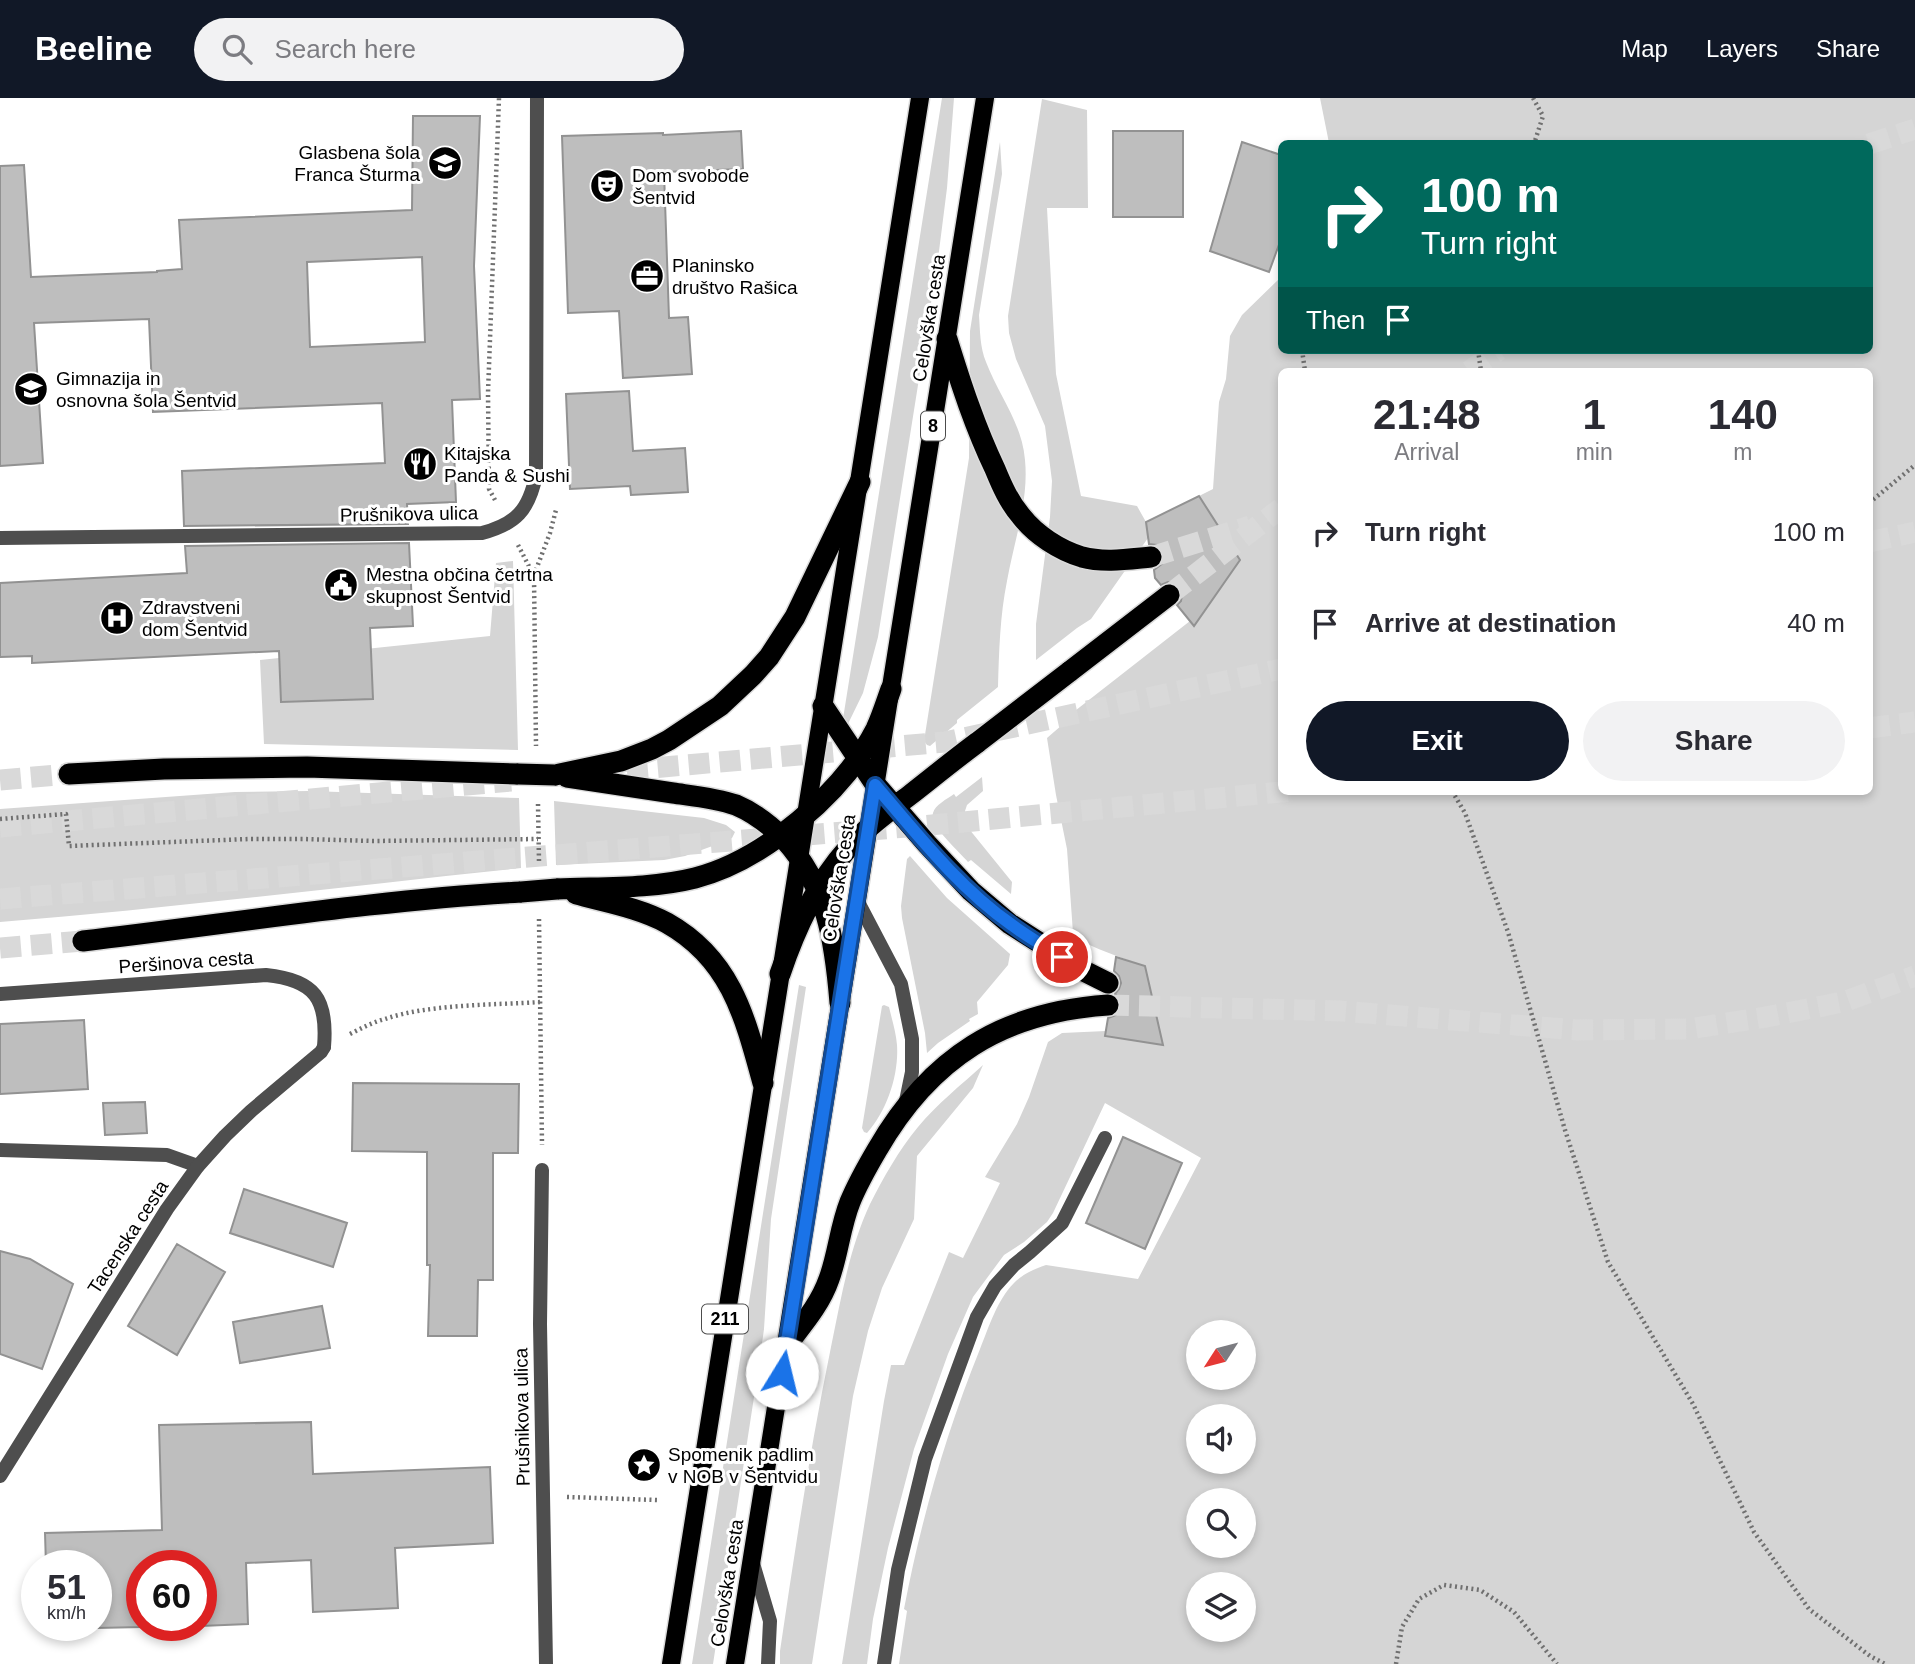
<!DOCTYPE html>
<html lang="en">
<head>
<meta charset="utf-8">
<style>
  body { margin:0; font-family:Helvetica,sans-serif; background:#f2f2f3; color:#2b2b33; height:100vh; display:flex; flex-direction:column; font-size:26px; white-space:nowrap }
  * { box-sizing:border-box; margin:0 }
  p { font-size:23px; color:#7c7c81 }
  .icon { flex:none; width:38px; height:38px; fill:none; stroke:currentColor; stroke-width:2; stroke-linecap:round; stroke-linejoin:round }
  .map { position:relative; flex:1; overflow:hidden }
  .panel { position:absolute; left:1278px; top:270px; width:595px; height:427px; display:flex; flex-direction:column; background:#fff; border-radius:10px; box-shadow:0 4px 10px #0003 }
  .panel>* { flex:none }
  .hud { position:absolute; left:1278px; top:42px; width:595px; height:214px; border-radius:10px; box-shadow:0 4px 10px #0003; background:#00695c; color:#fff; overflow:hidden }
  .needle { width:46px; rotate:234deg }
  .buttons { position:absolute; left:1186px; top:1222px; display:grid; gap:14px }
  .buttons a { display:grid; place-items:center; width:70px; height:70px; border-radius:50%; background:#fff; box-shadow:0 4px 10px #0003; font-size:35px }
  .speed { position:absolute; left:21px; top:1452px; display:flex; gap:14px; font-size:35px; font-weight:700; text-align:center }
  .speed>* { display:grid; place-content:center; width:91px; height:91px; border-radius:50%; background:#fff; box-shadow:0 4px 10px #0003; line-height:1 }
  .speed small { font-size:18px; font-weight:400 }
  .speed .limit { border:10px solid #d22; background:#fff; color:#111 }
  .pin { position:absolute; display:grid; place-items:center; width:60px; height:60px; color:#fff; margin:-30px; border:4px solid #fff; border-radius:50%; box-shadow:0 2px 7px #0007 }
  .me { position:absolute; width:77px; margin:-38px; rotate:9deg; stroke-linejoin:round; filter:drop-shadow(0 0 5px #0008) }
  .turn { display:flex; align-items:center; gap:24px; height:147px; padding:0 28px; font-size:32px }
  .turn .icon { width:91px; height:91px; stroke-width:2.5 }
  .turn b { display:block; font-size:49px; line-height:60px }
  .then { display:flex; align-items:center; height:66px; padding:0 28px; background:#0003; gap:14px; font-size:26px }
  .eta { display:flex; justify-content:space-evenly; align-items:center; height:119px; text-align:center }
  .eta b { font-size:42px; font-weight:800; line-height:49px }
  .action { display:flex; gap:14px; margin-top:auto; padding:14px 28px }
  .action a { flex:1; height:80px; border-radius:42px; background:#111827; color:#fff; font-size:28px; font-weight:800; line-height:80px; text-align:center }
  .action a+a { background:#f2f2f3; color:#2b2b33 }
  ul { padding:0; list-style:none }
  li { display:flex; align-items:center; gap:21px; height:91px; padding:0 28px }
  li div { flex:1 }
  li b { display:block; font-size:26px }
  li em { font-style:normal }
  header { display:flex; align-items:center; gap:42px; box-sizing:border-box; height:98px; padding:0 35px; background:#111827; color:#fff }
  header strong { font-size:33px }
  nav { display:flex; gap:38px; margin-inline-start:auto; font-size:24px }
  .search { width:490px; height:63px; background:#f2f2f3; display:flex; align-items:center; gap:18px; box-sizing:border-box; padding:0 24px; border-radius:38px; color:#7c7c81; font-size:26px }
  .map>svg:first-child { display:block }
  .green { fill:#d5d5d5; fill-rule:evenodd }
  .building { fill:#bebebe; stroke:#929292; stroke-width:2; fill-rule:evenodd }
  .lines { fill:none; stroke-linecap:round; stroke-linejoin:round }
  .highway-tunnel { stroke:#d9d9d9; stroke-width:21; stroke-dasharray:21 10; stroke-linecap:butt }
  .primary-casing { stroke:#dbdbdb; stroke-width:21 }
  .highway-casing { stroke:#dbdbdb; stroke-width:24 }
  .path { stroke:#707070; stroke-width:4.5; stroke-dasharray:2 3.5; stroke-linecap:butt }
  .lane { stroke:#4e4e4e; stroke-width:14 }
  .street { stroke:#4e4e4e; stroke-width:14 }
  .primary { stroke:#000; stroke-width:18 }
  .highway { stroke:#000; stroke-width:21 }
  .highway-bridge-casing { stroke:#dbdbdb; stroke-width:24; stroke-linecap:butt }
  .highway-bridge { stroke:#000; stroke-width:21 }
  .route-casing { stroke:#114b97; stroke-width:18 }
  .route { stroke:#1a73e8; stroke-width:12 }
  .labels { text-anchor:middle; dominant-baseline:central; stroke-width:6; stroke-linejoin:round; paint-order:stroke }
  .shield { fill:#fff; stroke:#4c4c4c; stroke-width:2 }
  .shield-label { font-size:18px; font-weight:bold; fill:#000 }
  .poi-label { font-size:19px; fill:#000; stroke:#fff; text-anchor:start }
  .street-label { font-size:19px; fill:#000; stroke:#fff }
</style>
</head>
<body>
<header>
<strong>Beeline</strong>
<div class="search"><svg class="icon" aria-label="search" viewBox="0 0 24 24"><circle cx="10" cy="10" r="6"/><path d="M15 15l6 6"/></svg>Search here</div>
<nav><a>Map</a><a>Layers</a><a>Share</a></nav>
</header>
<div class="map">
<svg width="1915" height="1566" viewBox="0 0 1915 1566">
  <rect width="100%" height="100%" fill="#fff"/>
  <!-- green -->
  <path class="green" d="M942 0H954L947 90 938 161 878 539 863 595 846 630 842 627Z
    M1320 0H1915V1566H899L907 1513 904 1511C921 1422 946 1335 980 1251 989 1229 997 1202 1014 1185 1023 1176 1034 1171 1046 1167L1138 1181 1201 1060 1105 1005 1053 1115 1047 1124 1024 1144 1004 1157 973 1199 948 1256 914 1351 888 1450 873 1521 867 1566H842L884 1303 891 1267H904L949 1154 963 1160 1000 1085 985 1079 1017 1026 1029 999 1048 944 1062 935 1106 933V938L1163 946 1145 868C1124 861 1105 854 1085 845L1084 841 1073 835 1067 751 1056 697 1047 640 1062 627 1061 617 1067 613 1071 616 1190 523 1194 527 1240 462 1199 398 1213 391 1219 304 1226 281 1230 238 1242 217 1281 179V252H1869V46L1329 45ZM1281 273H1869V693H1281ZM1199 1234H1244V1279H1199ZM1199 1318H1244V1363H1199ZM1199 1402H1244V1447H1199ZM1199 1486H1244V1531H1199Z
    M1042 1 1087 12 1088 110H1047L1056 276 1081 398 1137 408 1146 424 1148 440 1091 521 1077 530 1036 562V526L1050 419 1052 383 1045 328 1016 261 1009 235 1008 218Z
    M1000 44 1002 76 979 217C980 232 980 250 986 264 999 298 1022 325 1025 362 1029 403 1014 443 1007 483 1000 517 999 554 998 589L957 622V625L930 648 927 647 924 643 969 360 970 233Z
    M513 463 518 652 264 646 260 562 490 538 496 465Z
    M982 679 983 693 967 707 965 713V726L1012 784 1011 796 971 762 968 764C960 754 929 728 933 715 935 707 947 701 954 696L956 699Z
    M309 693 519 700 521 770C347 788 174 810 0 824V711L235 694Z
    M554 703 704 720 726 727 735 734 732 740 718 746 685 758 664 762 556 767Z
    M910 758 947 800 1010 856 1008 867 977 904 978 916 969 921 970 923 938 945 927 955 925 935 902 820 901 808 907 761Z
    M799 887 806 889 771 1121 764 1231 760 1260 713 1566H692Z
    M884 907 889 909C892 922 896 934 897 947 899 977 887 1013 867 1035L864 1034 862 1030 882 908Z
    M983 967 973 990 917 1058 914 1121 882 1190 868 1233 853 1298 812 1566H780V1553C795 1452 810 1350 831 1249 841 1201 849 1151 870 1106 883 1080 899 1052 918 1029 937 1006 961 987 983 967Z"/>
  <!-- building -->
  <path class="building" d="M413 18H480L474 168 480 301 452 302 456 404 407 406 408 426 184 428 182 373 385 365 382 305 153 314 149 221 34 225 43 365 0 368V68L24 67 31 179 157 174V173L182 171 179 122 412 112ZM422 159 425 244 310 249 307 164Z
    M741 33 743 71 664 74 669 220 688 219 692 276 623 280 619 213 568 215 562 38 663 35V37Z
    M1113 33H1183V119H1113Z
    M1242 44 1281 57V141L1269 174 1210 153Z
    M629 293 633 353 685 350 688 394 631 397 630 388 570 391 566 296Z
    M1199 398 1240 462 1194 528 1177 507 1181 503 1182 496 1179 489 1175 485 1168 484 1161 487 1155 480 1154 472 1163 465 1164 457 1161 451 1157 447 1149 446 1146 424Z
    M409 445 413 528 370 530 373 601 281 604 279 553 32 565V558L0 559V485L187 475 185 448Z
    M1116 859 1145 868 1163 947 1105 938 1108 920 1116 917 1120 912 1121 906 1119 900 1115 896 1119 891 1121 885 1119 878 1114 873Z
    M84 922 88 991 0 996V926Z
    M353 985 519 986 518 1055H493V1182H478L477 1238H428L430 1167H427V1054L352 1053Z
    M145 1004 147 1035 105 1037 103 1005Z
    M1123 1039 1182 1065 1145 1151 1086 1125Z
    M244 1091 347 1125 333 1169 230 1135Z
    M177 1146 225 1174 177 1257 128 1228Z
    M0 1153 30 1161 73 1186 42 1271 0 1256Z
    M322 1208 330 1250 240 1265 233 1224Z
    M311 1324 313 1376 490 1369 493 1445 395 1450 398 1510 313 1514 311 1462 246 1465 248 1526 201 1528V1468H142V1529L96 1530V1468H46L45 1435 162 1432 159 1327Z"/>
  <g class="lines">
    <!-- highway-tunnel -->
    <path class="highway-tunnel" d="M1869 46 1915 31
      M1469 273 1499 252
      M1869 444 1915 434
      M1151 459 1250 428
      M1169 497 1281 410
      M1869 630 1915 624
      M596 675 945 644 1281 571
      M0 682 69 676
      M0 729 511 683
      M0 801 920 728 1292 693
      M0 850 83 843
      M1108 907 1341 913 1577 932 1688 931 1766 919 1843 904 1915 878"/>
    <!-- primary casing -->
    <g class="primary-casing">
      <path id="primary" d="M671 1566 920 0
        M735 1566 985 0"/>
    </g>
    <!-- highway casing -->
    <g class="highway-casing">
      <path id="highway" d="M947 241C961 286 975 329 995 371 1002 388 1009 404 1021 418 1036 437 1059 452 1082 459 1104 465 1129 461 1151 459
        M1069 574 1169 497
        M823 608 875 686 927 746 971 793 1010 826 1084 873 1108 885
        M69 676 164 671 307 669 518 676
        M555 677 621 663 652 651 669 642 720 608 753 577 769 559 795 519 860 384
        M567 679C602 684 638 690 673 695 694 698 716 700 736 707 755 715 770 727 784 741 827 788 835 843 840 905
        M557 791C602 789 651 791 695 780 764 762 843 695 876 631 882 618 886 605 891 591
        M576 796C605 804 640 810 667 825 731 861 745 919 763 985
        M83 843C229 826 374 802 521 794
        M780 876C796 829 816 786 849 749 867 729 889 713 910 697 933 679 955 661 978 644
        M786 1248C802 1227 820 1207 829 1181 838 1157 840 1129 850 1104 857 1087 867 1069 877 1052 930 960 1002 914 1108 907"/>
    </g>
    <!-- path -->
    <path class="path" d="M1533 0 1543 18 1534 46
      M1302 252 1305 273
      M1478 252 1481 273
      M495 402 489 391 488 295 499 0
      M1869 405 1915 367
      M518 447 534 478 536 648
      M534 477 550 435 556 412
      M1452 693 1465 715 1508 834 1565 1032 1608 1164 1693 1306 1754 1434 1809 1511 1870 1558 1885 1566
      M538 706 539 764
      M0 721 66 716 69 748 249 741H303L373 743 538 741
      M539 821 542 1047
      M350 936C362 930 373 924 385 921 429 906 493 907 541 904
      M567 1399 657 1402
      M1396 1566 1402 1529 1419 1501 1444 1487 1480 1492 1514 1514 1557 1566"/>
    <!-- lane -->
    <path class="lane" d="M857 802 901 886 912 941V974L905 1008
      M0 896 266 877C315 882 328 901 324 949
      M0 1052 167 1057 198 1068
      M752 1462 770 1523 768 1566
      M884 1566 898 1472 925 1361 977 1219 995 1188 1014 1167 1030 1154 1062 1125 1105 1040"/>
    <!-- street -->
    <path class="street" d="M0 440 482 435C516 426 529 412 536 377L537 0
      M542 1072 540 1226 546 1566
      M0 1378 167 1111 198 1068 225 1038 251 1013 321 954 324 949"/>
    <!-- primary -->
    <use href="#primary" class="primary"/>
    <!-- highway -->
    <use href="#highway" class="highway"/>
    <!-- highway-bridge casing -->
    <g class="highway-bridge-casing">
      <path id="highway-bridge" d="M978 644 1069 574
        M518 676 555 677
        M521 794 557 791"/>
    </g>
    <!-- highway-bridge -->
    <use href="#highway-bridge" class="highway-bridge"/>
  </g>
  <g class="lines">
    <!-- route casing -->
    <g class="route-casing">
      <path id="route" d="M782 1275 875 687C917 736 959 790 1012 827 1028 839 1045 849 1062 859"/>
    </g>
    <!-- route -->
    <use href="#route" class="route"/>
  </g>
  <!-- icons -->
  <defs>
    <g id="school-disc" transform="scale(1.75)"><circle r="9.5" fill="#000" stroke="#fff"/><path d="M0-5L7-2L0 1L-7-2ZM-4 1L0 2.5L4 1V4Q0 6-4 4Z" fill="#fff"/></g>
    <g id="theatre-disc" transform="scale(1.75)"><circle r="9.5" fill="#000" stroke="#fff"/><path d="M-5-5.5Q0-4 5-5.5V0Q5 5 0 6Q-5 5-5 0ZM-3.3-2.5H-1v1.5H-3.3ZM1-2.5H3.3v1.5H1ZM-2.8 1Q0 5.5 2.8 1Z" fill="#fff"/></g>
    <g id="office-disc" transform="scale(1.75)"><circle r="9.5" fill="#000" stroke="#fff"/><path d="M-6-3h4V-5.5h4V-3h4V5H-6ZM-1-4.5V-3h2v-1.5ZM-6 0V1H6V0Z" fill="#fff"/></g>
    <g id="restaurant-disc" transform="scale(1.75)"><circle r="9.5" fill="#000" stroke="#fff"/><path d="M-5-6h1v4h1v-4h1v4h1v-4h1v5L-1.5 .5V6h-2V.5L-5-1ZM5-6V6H3V1.5H1.5Q1.5-4 5-6Z" fill="#fff"/></g>
    <g id="civic-disc" transform="scale(1.75)"><circle r="9.5" fill="#000" stroke="#fff"/><path d="M-.6-6.5H3V-4.5H.6V-3L4-1V1h2V6H-6V1h2V-1L-.6-3ZM-1.2 2.5V6h2.4V2.5Z" fill="#fff"/></g>
    <g id="hospital-disc" transform="scale(1.75)"><circle r="9.5" fill="#000" stroke="#fff"/><path d="M-5-5h3v3.5h4V-5h3V5h-3V1.5h-4V5h-3Z" fill="#fff"/></g>
    <g id="sight-disc" transform="scale(1.75)"><circle r="9.5" fill="#000" stroke="#fff"/><path d="M0-6L1.8-2.2L6-1.7L2.9 1.2L3.7 5.4L0 3.3L-3.7 5.4L-2.9 1.2L-6-1.7L-1.8-2.2Z" fill="#fff"/></g>
  </defs>
  <g fill-rule="evenodd">
    <use href="#school-disc" x="445" y="65"/>
    <use href="#theatre-disc" x="607" y="88"/>
    <use href="#office-disc" x="647" y="178"/>
    <use href="#school-disc" x="31" y="291"/>
    <use href="#restaurant-disc" x="420" y="366"/>
    <use href="#civic-disc" x="341" y="487"/>
    <use href="#hospital-disc" x="117" y="520"/>
    <use href="#sight-disc" x="644" y="1367"/>
  </g>
  <g class="labels">
    <!-- shield labels -->
    <g class="shield">
      <rect x="921" y="313.5" width="24" height="29" rx="5"/>
      <rect x="702" y="1206.5" width="46" height="29" rx="5"/>
    </g>
    <g class="shield-label">
      <text x="933" y="328">8</text>
      <text x="725" y="1221">211</text>
    </g>
    <!-- poi labels -->
    <g class="poi-label">
      <text x="420" y="54" text-anchor="end">Glasbena šola<tspan x="420" dy="22">Franca Šturma</tspan></text>
      <text x="632" y="77">Dom svobode<tspan x="632" dy="22">Šentvid</tspan></text>
      <text x="672" y="167">Planinsko<tspan x="672" dy="22">društvo Rašica</tspan></text>
      <text x="56" y="280">Gimnazija in<tspan x="56" dy="22">osnovna šola Šentvid</tspan></text>
      <text x="444" y="355">Kitajska<tspan x="444" dy="22">Panda &amp; Sushi</tspan></text>
      <text x="366" y="476">Mestna občina četrtna<tspan x="366" dy="22">skupnost Šentvid</tspan></text>
      <text x="142" y="509">Zdravstveni<tspan x="142" dy="22">dom Šentvid</tspan></text>
      <text x="668" y="1356">Spomenik padlim<tspan x="668" dy="22">v NOB v Šentvidu</tspan></text>
    </g>
    <!-- street labels -->
    <g class="street-label">
      <text transform="translate(929 220) rotate(-81)">Celovška cesta</text>
      <text transform="translate(409 416) rotate(-1)">Prušnikova ulica</text>
      <text transform="translate(839 780) rotate(-81)">Celovška cesta</text>
      <text transform="translate(186 864) rotate(-4)">Peršinova cesta</text>
      <text transform="translate(128 1139) rotate(-57)">Tacenska cesta</text>
      <text transform="translate(522 1319) rotate(-91)">Prušnikova ulica</text>
      <text transform="translate(727 1485) rotate(-81)">Celovška cesta</text>
    </g>
  </g>
</svg>
<div class="buttons">
<a><svg class="needle" viewBox="-14 -14 28 28"><path d="M0-13l5 13h-10z" fill="#e53935"/><path d="M0 13l5-13h-10z" fill="#7c7c81"/></svg></a>
<a><svg class="icon" aria-label="sound" viewBox="0 0 24 24"><path d="M4 9h4l5-4v14l-5-4H4zM17 9q2 3 0 6"/></svg></a>
<a><svg class="icon" aria-label="search" viewBox="0 0 24 24"><circle cx="10" cy="10" r="6"/><path d="M15 15l6 6"/></svg></a>
<a><svg class="icon" aria-label="layers" viewBox="0 0 24 24"><path d="M12 4l9 5-9 5-9-5zM3 14l9 5 9-5"/></svg></a>
</div>
<div class="speed"><div>51<small>km/h</small></div><div class="limit">60</div></div>
<div class="pin" style="left:1062px;top:859px;background:#d93025"><svg class="icon" aria-label="arrive" viewBox="0 0 24 24"><path d="M6 21V4h12l-3 4 3 4H6"/></svg></div>
<svg class="me" style="left:782px;top:1275px" viewBox="-20 -20 40 40"><circle r="19" fill="#fff"/><path d="M0-13L10 11 0 6-10 11z" fill="#1a73e8"/></svg>
<div class="hud">
<div class="turn"><svg class="icon" aria-label="right" viewBox="0 0 24 24"><path d="M7 20v-9h11M14 6l5 5-5 5"/></svg><div><b>100 m</b>Turn right</div></div>
<div class="then">Then<svg class="icon" aria-label="arrive" viewBox="0 0 24 24"><path d="M6 21V4h12l-3 4 3 4H6"/></svg></div>
</div>
<section class="panel">
<div class="eta">
<div><b>21:48</b><p>Arrival</p></div>
<div><b>1</b><p>min</p></div>
<div><b>140</b><p>m</p></div>
</div>
<ul>
<li><svg class="icon" aria-label="right" viewBox="0 0 24 24"><path d="M7 20v-9h11M14 6l5 5-5 5"/></svg><div><b>Turn right</b></div><em>100 m</em></li>
<li><svg class="icon" aria-label="arrive" viewBox="0 0 24 24"><path d="M6 21V4h12l-3 4 3 4H6"/></svg><div><b>Arrive at destination</b></div><em>40 m</em></li>
</ul>
<div class="action"><a>Exit</a><a>Share</a></div>
</section>
</div>
</body>
</html>
